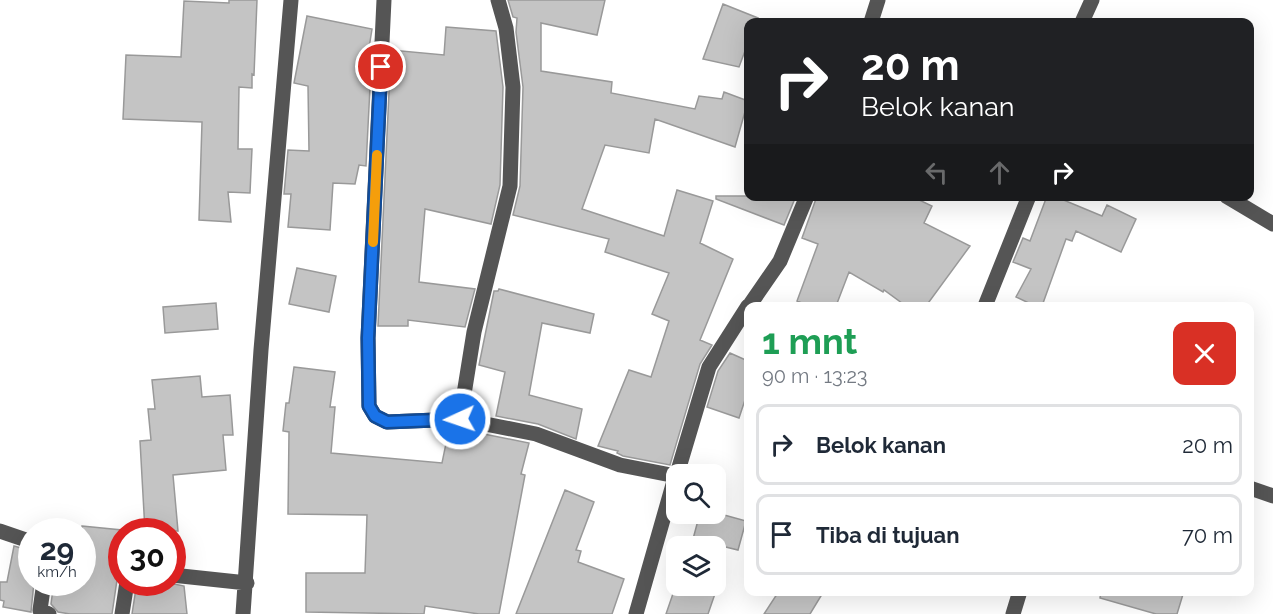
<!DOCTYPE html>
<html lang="id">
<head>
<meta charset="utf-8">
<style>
  body { margin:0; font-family:Raleway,sans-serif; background:#f6f6f7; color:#1f2937; height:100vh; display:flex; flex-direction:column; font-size:22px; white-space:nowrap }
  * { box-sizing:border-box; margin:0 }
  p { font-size:20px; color:#747a83 }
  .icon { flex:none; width:33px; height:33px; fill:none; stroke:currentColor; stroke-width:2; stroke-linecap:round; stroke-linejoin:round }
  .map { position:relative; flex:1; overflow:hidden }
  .details { position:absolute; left:744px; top:302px; width:510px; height:294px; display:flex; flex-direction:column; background:#fff; border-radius:12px; box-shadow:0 6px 24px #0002 }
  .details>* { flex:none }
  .banner { position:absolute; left:744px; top:18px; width:510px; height:183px; border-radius:12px; box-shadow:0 6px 24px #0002; background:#202124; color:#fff; overflow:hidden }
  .controls { position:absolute; left:666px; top:464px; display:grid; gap:12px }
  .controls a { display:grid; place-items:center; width:60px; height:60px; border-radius:12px; background:#fff; box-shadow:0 6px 24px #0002; font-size:30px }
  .speed { position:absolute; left:18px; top:518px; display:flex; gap:12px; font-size:30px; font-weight:700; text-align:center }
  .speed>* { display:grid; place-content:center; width:78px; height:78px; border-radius:50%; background:#fff; box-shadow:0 6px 24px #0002; line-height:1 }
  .speed small { font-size:15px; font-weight:400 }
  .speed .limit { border:9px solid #d22; background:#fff; color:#111 }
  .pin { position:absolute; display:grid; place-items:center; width:51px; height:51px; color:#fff; margin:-26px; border:3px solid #fff; border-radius:50%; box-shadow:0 2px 6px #0007 }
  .me { position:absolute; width:66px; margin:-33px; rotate:267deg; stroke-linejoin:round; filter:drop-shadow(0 0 4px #0008) }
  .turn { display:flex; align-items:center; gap:21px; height:126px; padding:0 18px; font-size:27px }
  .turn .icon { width:78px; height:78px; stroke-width:2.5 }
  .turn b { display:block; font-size:42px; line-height:51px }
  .lanes { display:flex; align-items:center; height:57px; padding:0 18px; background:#0003; justify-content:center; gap:30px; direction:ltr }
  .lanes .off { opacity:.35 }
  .round { display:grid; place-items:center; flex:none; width:63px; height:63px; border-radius:12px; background:#f6f6f7 }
  .head { display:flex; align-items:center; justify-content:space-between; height:102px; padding:0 18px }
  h1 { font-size:36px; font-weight:700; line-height:45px; color:#1e9e55 }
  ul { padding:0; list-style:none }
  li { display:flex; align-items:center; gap:18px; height:81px; margin:0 12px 9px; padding:0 6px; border:3px solid #e0e1e3; border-radius:12px }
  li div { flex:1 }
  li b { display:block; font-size:22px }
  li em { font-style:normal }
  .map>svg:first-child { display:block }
  .building { fill:#c4c4c4; stroke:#999; stroke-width:1.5 }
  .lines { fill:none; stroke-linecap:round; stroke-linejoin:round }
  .minor { stroke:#555; stroke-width:15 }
  .route-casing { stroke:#114b97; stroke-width:15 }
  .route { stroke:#1a73e8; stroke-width:10 }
  .slow { stroke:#f59e0b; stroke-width:10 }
</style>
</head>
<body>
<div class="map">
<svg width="1273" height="614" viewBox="0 0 1273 614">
  <rect width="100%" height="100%" fill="#fff"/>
  <!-- building -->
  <path class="building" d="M229 0H257L254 75 252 74V88L239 87 238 149H252L250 193 228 192 231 222 199 220 202 122 123 119 126 55 181 57 184 1 229 3Z
    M508 0H605L597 35 541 23V71L612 82 611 93 695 109 699 96 722 99 724 92 748 101 735 147 655 119 649 153 605 145 582 209 664 236 677 190 713 201 700 243 733 259 700 340 712 345 700 364 670 465 623 456 617 453 618 451 598 446 629 370 651 377 669 321 652 314 669 273 605 252 609 239 513 215 520 186 523 87 516 32 517 18 513 17Z
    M723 4 758 18 756 22H748V43L739 67 703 59Z
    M307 16 372 29 369 48H372L366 166 359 165 355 184 333 183 330 230 288 227 291 194H284L288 150 309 151 308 86 294 83Z
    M446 27 496 31 503 87 500 185 491 224 425 209 419 282 475 289 465 327 408 320V326H378L391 50 444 55Z
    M716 196H796L784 225 716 199Z
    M817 196H911L932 206 924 223 970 246 926 306H906L884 290 883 292 849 272 836 306H809L797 301 818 244 802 238Z
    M1047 196H1054L1102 216 1107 205 1136 219 1121 252 1076 231 1072 241 1066 239 1042 306H1035L1016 297 1031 269 1013 262 1023 238 1030 241Z
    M297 268 336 276 329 312 289 304Z
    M499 289 594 314 590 333 542 323 529 395 582 409 576 439 538 424 496 416 505 372 479 365 494 291H498Z
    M216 303 218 329 165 333 163 307Z
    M730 353 748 361V391L739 418 707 407 718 371Z
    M294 367 335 372 330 407H335L331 453 442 463 449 429H459L529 443 521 474 525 475 499 614H479L425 606 424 614 306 612V573H365L367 515 288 514 289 432 283 431 286 403H289Z
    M200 376 202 397 230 395 233 435H223L226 470 173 475 178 531H145L140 441 151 440 148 409H155L152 380Z
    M565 490 594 502 576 550 581 551 578 562 624 579 612 614H516Z
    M700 513H717L746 521 738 550 693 539Z
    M82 526 122 530V574L117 580 112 614H70L58 612 51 604 54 582H82Z
    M14 546 32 551V582H34L31 612 3 607 4 601 0 600V582H7Z
    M137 582H165L184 586 187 614H132Z
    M676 585H718L708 614H666Z
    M779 591H824L810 614H764Z
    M1101 591H1184L1177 614H1156L1100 598Z"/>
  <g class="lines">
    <!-- minor -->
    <path class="minor" d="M384 0 368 338 369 406 375 416 387 422 460 419 536 434 620 465 676 476
      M871 22 878 0
      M1082 22 1092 0
      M1226 196 1273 224
      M749 306 780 261 807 196
      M985 306 1029 196
      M460 419 474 332 510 186 513 87 506 28 498 0
      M677 474 709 367 748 306
      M1250 488 1273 496
      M0 531 32 542
      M172 575 247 583
      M44 582 40 610 49 614
      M122 614 127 582
      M243 614 261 350 291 0
      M636 614 676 474
      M1013 614 1020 591"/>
  </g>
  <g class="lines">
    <!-- route casing -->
    <g class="route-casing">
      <path id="route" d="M381 67 368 338 369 406 375 416 387 422 460 419"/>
    </g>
    <!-- route -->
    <use href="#route" class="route"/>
    <!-- slow -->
    <path class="slow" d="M373 242 377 155"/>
  </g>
</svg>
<div class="controls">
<a><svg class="icon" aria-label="search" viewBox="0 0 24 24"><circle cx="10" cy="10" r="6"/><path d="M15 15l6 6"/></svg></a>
<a><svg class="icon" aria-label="layers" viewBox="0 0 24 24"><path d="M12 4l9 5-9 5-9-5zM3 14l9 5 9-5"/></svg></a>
</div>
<div class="speed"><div>29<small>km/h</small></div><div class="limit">30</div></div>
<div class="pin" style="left:381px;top:67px;background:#d93025"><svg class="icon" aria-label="arrive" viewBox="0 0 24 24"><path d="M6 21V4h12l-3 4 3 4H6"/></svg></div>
<svg class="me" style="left:460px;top:419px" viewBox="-20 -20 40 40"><circle r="17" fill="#1a73e8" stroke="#fff" stroke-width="3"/><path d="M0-11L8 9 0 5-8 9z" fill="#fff"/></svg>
<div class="banner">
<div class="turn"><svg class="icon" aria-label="right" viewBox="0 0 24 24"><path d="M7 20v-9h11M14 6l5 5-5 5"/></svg><div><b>20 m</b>Belok kanan</div></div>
<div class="lanes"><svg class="icon off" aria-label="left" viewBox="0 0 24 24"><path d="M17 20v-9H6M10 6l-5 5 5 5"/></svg><svg class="icon off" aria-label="ahead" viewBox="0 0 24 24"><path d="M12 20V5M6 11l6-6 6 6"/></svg><svg class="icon" aria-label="right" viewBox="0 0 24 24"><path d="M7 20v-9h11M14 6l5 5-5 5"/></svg></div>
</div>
<section class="details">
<div class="head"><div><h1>1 mnt</h1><p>90 m · 13:23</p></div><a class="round" style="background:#d93025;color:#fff"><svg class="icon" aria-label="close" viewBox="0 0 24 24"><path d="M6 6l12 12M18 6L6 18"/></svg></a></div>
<ul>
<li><svg class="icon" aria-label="right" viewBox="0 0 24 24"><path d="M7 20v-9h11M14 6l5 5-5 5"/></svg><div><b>Belok kanan</b></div><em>20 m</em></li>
<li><svg class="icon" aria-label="arrive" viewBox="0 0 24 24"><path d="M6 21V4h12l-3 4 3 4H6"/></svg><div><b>Tiba di tujuan</b></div><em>70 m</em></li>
</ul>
</section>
</div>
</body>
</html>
